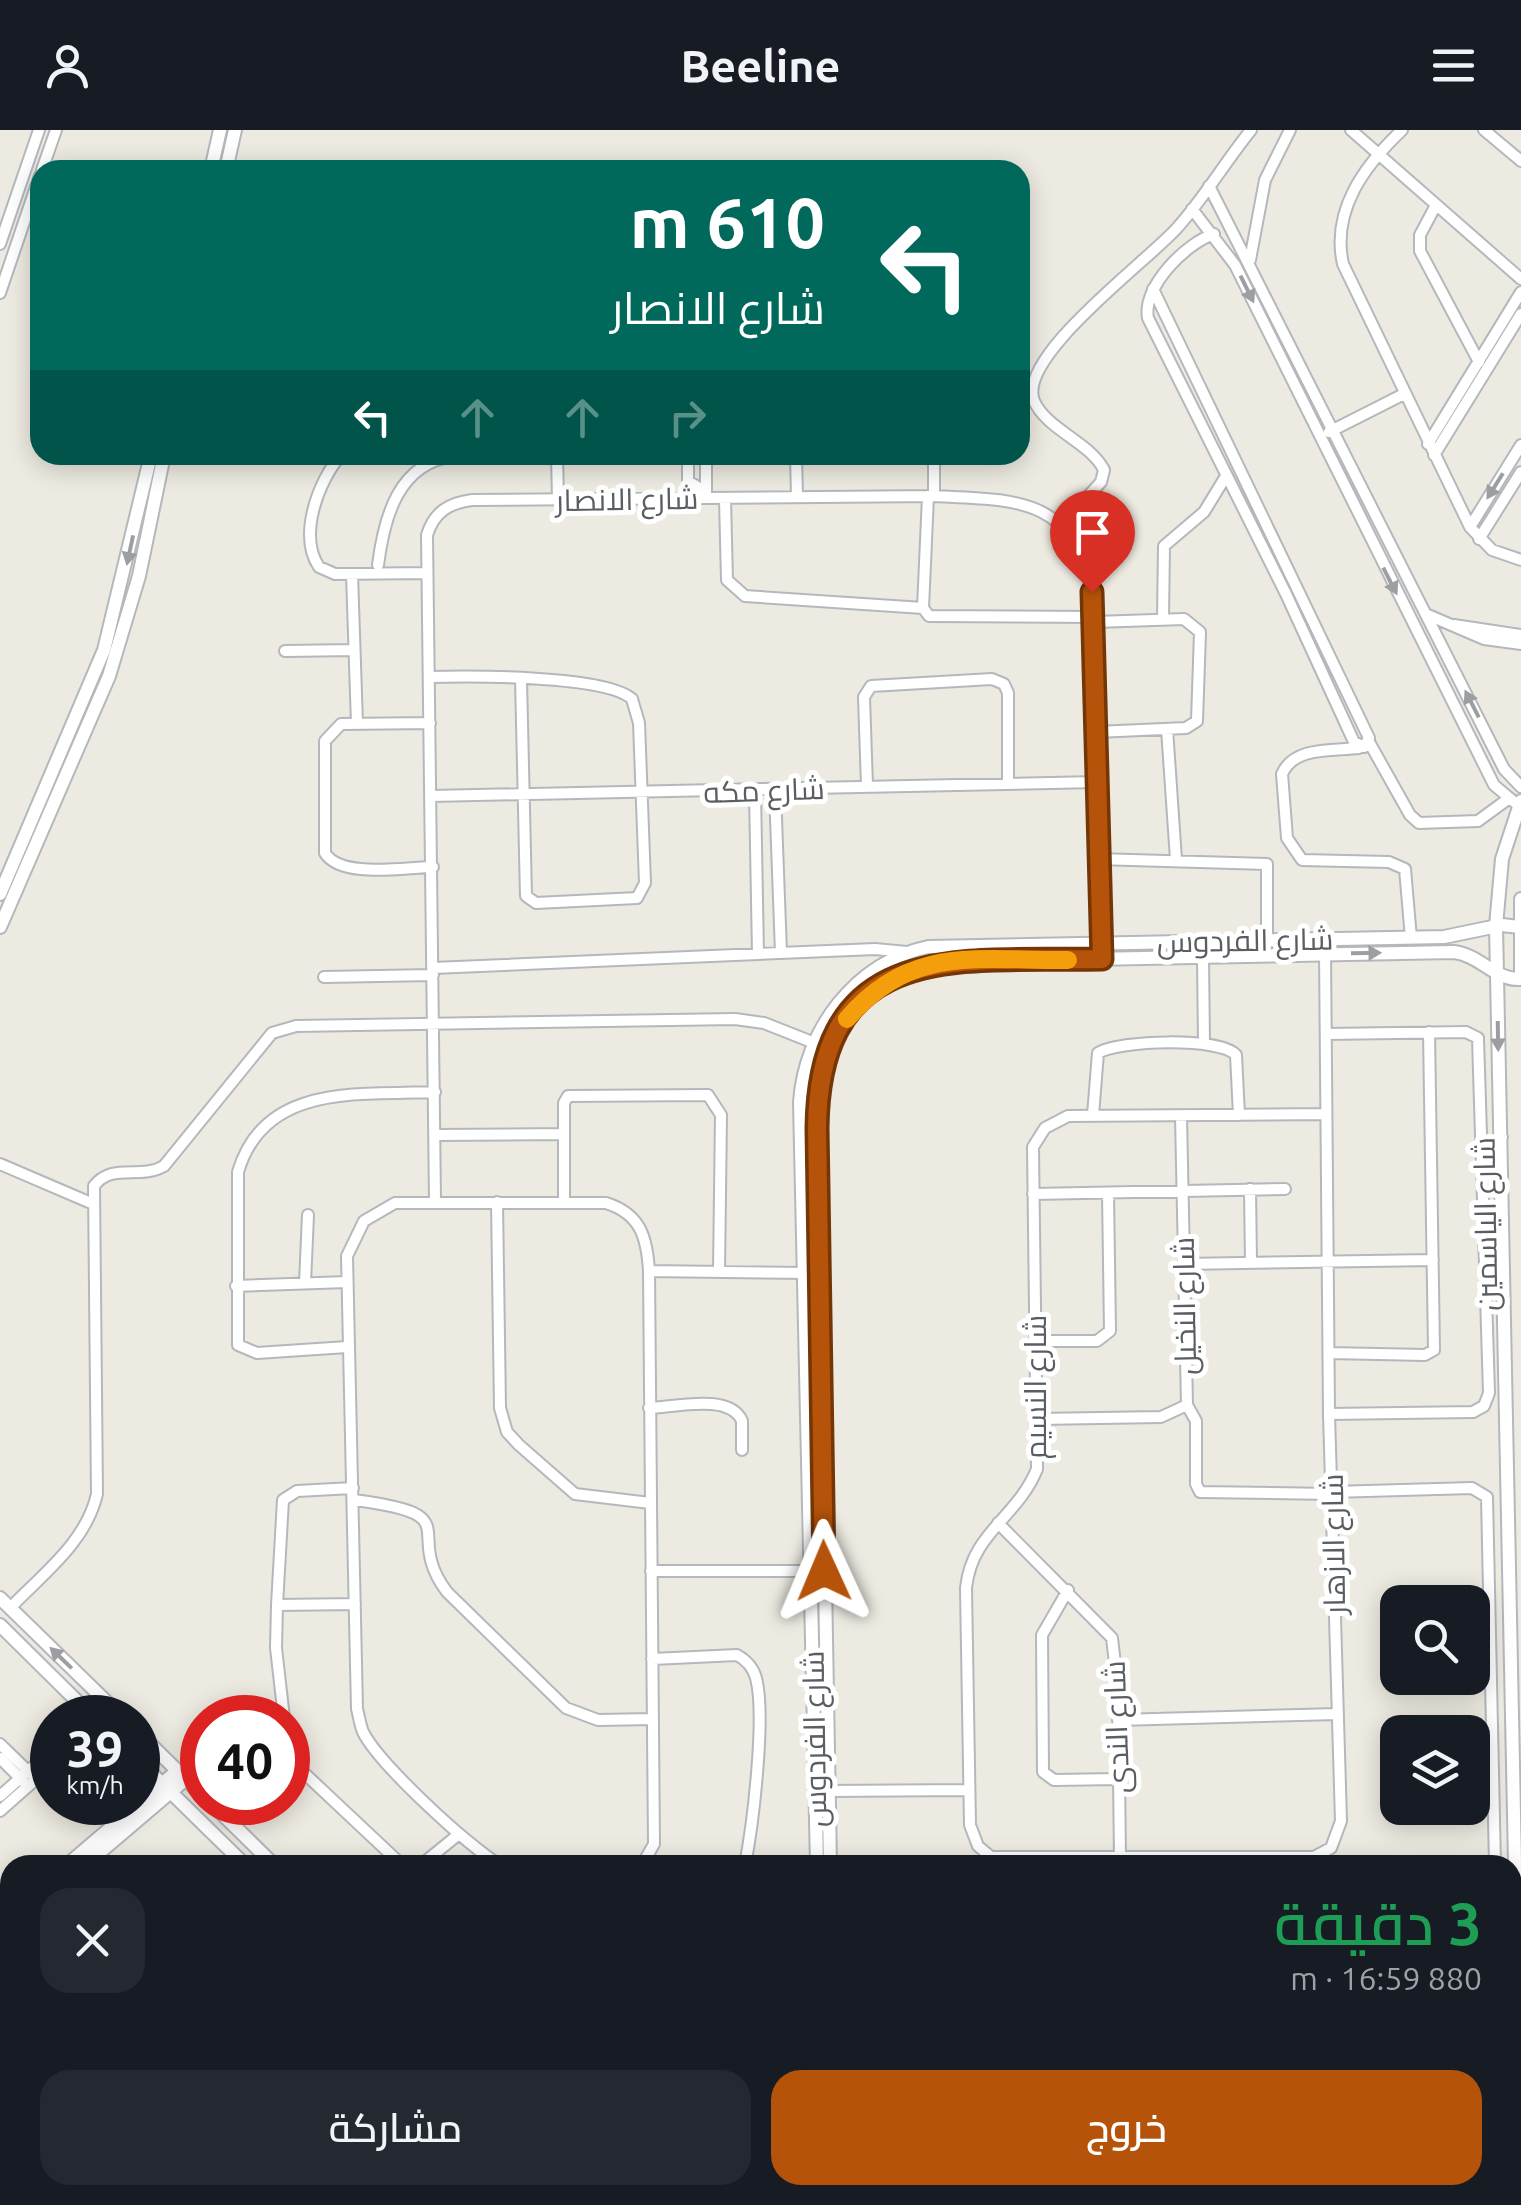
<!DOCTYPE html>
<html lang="ar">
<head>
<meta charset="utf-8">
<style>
  body { margin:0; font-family:Ubuntu,Cairo,sans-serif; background:#242831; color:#f1f3f6; direction:rtl; height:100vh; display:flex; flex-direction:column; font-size:38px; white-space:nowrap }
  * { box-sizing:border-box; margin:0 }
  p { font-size:32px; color:#9ea1a6 }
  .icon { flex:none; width:55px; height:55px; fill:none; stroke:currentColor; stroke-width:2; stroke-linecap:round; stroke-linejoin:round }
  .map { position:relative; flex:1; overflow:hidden; direction:ltr }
  .sheet { position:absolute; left:0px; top:1725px; width:1522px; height:350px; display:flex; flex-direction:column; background:#171b24; border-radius:30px 30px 0 0; box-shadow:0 5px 25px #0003; direction:rtl }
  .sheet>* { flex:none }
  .top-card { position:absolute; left:30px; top:30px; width:1000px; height:305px; border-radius:30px; box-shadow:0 5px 25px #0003; direction:rtl; background:#00695c; color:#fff; overflow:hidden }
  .controls { position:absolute; left:1380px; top:1455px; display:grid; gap:20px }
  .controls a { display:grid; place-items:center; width:110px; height:110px; border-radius:20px; background:#171b24; box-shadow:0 5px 25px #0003; font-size:50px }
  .speed { position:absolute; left:30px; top:1565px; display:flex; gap:20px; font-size:50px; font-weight:700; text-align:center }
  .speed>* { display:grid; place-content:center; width:130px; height:130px; border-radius:50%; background:#171b24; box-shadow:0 5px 25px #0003; line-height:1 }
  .speed small { font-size:25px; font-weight:400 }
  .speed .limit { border:15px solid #d22; background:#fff; color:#111 }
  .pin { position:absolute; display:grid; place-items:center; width:85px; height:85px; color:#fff; margin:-102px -42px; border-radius:50% 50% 50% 0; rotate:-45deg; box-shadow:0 0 10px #0007 }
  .pin .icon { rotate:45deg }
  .me { position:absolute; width:110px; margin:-55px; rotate:359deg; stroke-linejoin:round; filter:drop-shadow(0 0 8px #0008) }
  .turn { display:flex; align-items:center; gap:35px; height:210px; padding:0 40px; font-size:45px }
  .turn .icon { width:130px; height:130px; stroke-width:2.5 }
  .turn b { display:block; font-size:70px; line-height:85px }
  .lanes { display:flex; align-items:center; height:95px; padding:0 40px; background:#0003; justify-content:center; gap:50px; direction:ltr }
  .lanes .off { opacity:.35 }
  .round { display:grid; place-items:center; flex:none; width:105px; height:105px; border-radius:30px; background:#242831 }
  .overview { display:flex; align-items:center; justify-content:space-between; height:170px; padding:0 40px }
  h1 { font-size:60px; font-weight:600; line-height:75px; color:#1e9e55 }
  .cta { display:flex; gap:20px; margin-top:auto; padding:20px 40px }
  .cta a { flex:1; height:115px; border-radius:30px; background:#b45309; color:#fff; font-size:40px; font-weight:600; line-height:115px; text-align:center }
  .cta a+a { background:#242831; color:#f1f3f6 }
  header { display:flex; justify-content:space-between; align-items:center; height:130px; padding:0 40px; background:#171b24; font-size:45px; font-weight:600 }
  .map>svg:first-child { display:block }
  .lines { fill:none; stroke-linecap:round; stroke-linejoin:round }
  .minor-casing { stroke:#b4b8bc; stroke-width:14 }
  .tertiary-casing { stroke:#b4b8bc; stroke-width:16 }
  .minor { stroke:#fff; stroke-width:10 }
  .tertiary { stroke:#fff; stroke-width:12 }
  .oneway { fill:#9c9ea1 }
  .route-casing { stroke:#753606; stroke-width:25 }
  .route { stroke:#b45309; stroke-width:18 }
  .slow { stroke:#f59e0b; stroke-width:18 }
  .labels { text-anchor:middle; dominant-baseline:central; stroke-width:10; stroke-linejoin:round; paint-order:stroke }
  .street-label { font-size:30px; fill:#5a5e63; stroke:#fff }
</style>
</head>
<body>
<header><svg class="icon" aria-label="menu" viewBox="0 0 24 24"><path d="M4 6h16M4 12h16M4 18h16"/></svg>Beeline<svg class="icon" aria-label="person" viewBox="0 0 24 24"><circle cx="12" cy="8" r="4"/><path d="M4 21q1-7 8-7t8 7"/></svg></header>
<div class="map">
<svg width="1521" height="2075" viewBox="0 0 1521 2075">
  <rect width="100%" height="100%" fill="#edeae1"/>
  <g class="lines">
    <!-- minor casing -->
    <g class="minor-casing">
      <path id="minor" d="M1351 0 1521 149
        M1402 0C1365 35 1331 80 1343 134L1470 397 1492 420 1521 430
        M1484 0 1521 31
        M42 40 56 0
        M1209 56 1504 639 1521 657
        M1436 75 1420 105V121L1479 232
        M1192 79 1235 135 1494 655 1519 676
        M0 114 39 0
        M1250 130 1265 50 1290 0
        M1153 159 1369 608 1364 617 1354 612 1286 464 1148 188C1142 157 1186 113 1214 104
        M0 163 40 45
        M1329 302 1404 264
        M1428 314 1521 162
        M341 325C318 351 298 406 319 437L335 444 427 443
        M557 325 558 370
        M688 325V351L706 362
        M706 325V367
        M796 325 797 367
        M934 325V366
        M1434 325 1521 184
        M928 366 923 478 929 486 1095 487
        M725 369 727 450 745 466 923 478
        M1061 396 1101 352 1104 340C1090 312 1047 300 1034 271 1016 227 1149 130 1177 98 1204 68 1225 32 1251 0
        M1470 397 1521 315
        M1479 409 1521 342
        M378 435C384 388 398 332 455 326 467 325 475 330 487 325
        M352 444 357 594
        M1428 485 1484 509 1521 514
        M1163 488 1164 416 1204 382 1226 346
        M1095 492 1184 489 1200 502 1197 591 1186 598 1096 602
        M1454 495 1521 505
        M285 521 354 520
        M429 547C469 546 606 545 632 569L639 593 645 753 637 768 536 773 526 766 521 549
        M430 593 341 594 325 611V723C341 749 405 737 433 737
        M1167 599 1176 729
        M1369 612 1410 685 1419 693 1478 691 1508 669
        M1359 618C1333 621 1294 616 1282 644L1287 708 1302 730 1389 732 1405 739 1411 808
        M867 656 864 567 871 556 992 549 1004 554 1008 563V654
        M775 661 781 823
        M755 662 758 824
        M431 666 1097 652
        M1097 729 1267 734V811
        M1325 821 1329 1284 1341 1691 1331 1718 1314 1727H991L978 1716 970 1695 966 1458C972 1402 1017 1388 1037 1339L1033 1017 1045 998 1068 986 1326 984
        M1203 827 1204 914
        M433 838 875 819 907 822
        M324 847 433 845
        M1326 904 1466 902 1478 908 1489 1263 1484 1276 1473 1282 1329 1284
        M1093 985 1098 923C1119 910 1220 907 1236 925L1239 985
        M435 1005 563 1004
        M0 1034 91 1073
        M1250 1059 1251 1133
        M1033 1064 1285 1059
        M435 1071 427 405C434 382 449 373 472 370L934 366C1015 370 1073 366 1092 462L1101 817
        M564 1071V973L568 966 708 965 721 985 719 1141
        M497 1072 500 1278 507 1302 519 1315 575 1364 650 1373
        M1183 1134 1433 1130
        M649 1141 808 1143
        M305 1153 308 1085
        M236 1156 347 1152
        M1036 1211H1097L1110 1201 1108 1063
        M347 1217 257 1223 238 1215V1042C264 953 359 965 435 962
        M1329 1223 1425 1225 1434 1220 1429 902
        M1187 1275 1196 1291V1354L1200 1362 1332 1364
        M649 1278C675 1277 730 1263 742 1291V1320
        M1038 1289 1161 1287 1187 1275 1181 986
        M1332 1362 1472 1358 1487 1367 1495 1735
        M354 1370C472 1385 401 1401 447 1462L566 1578 598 1590 652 1589
        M998 1393 1112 1508 1118 1560 1120 1729
        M651 1441H818
        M1068 1460 1042 1505 1043 1642 1054 1650 1118 1649
        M277 1475 283 1370 297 1361 353 1358
        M10 1478C44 1443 86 1412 97 1364L94 1056C112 1032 140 1050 164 1036L272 903 296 896 735 889 764 893 812 912
        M652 1529 737 1525C746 1530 753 1537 756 1548 766 1586 753 1694 745 1735
        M284 1588 276 1518 277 1475 355 1474
        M1118 1590 1338 1584
        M288 1604 303 1642 402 1735
        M0 1614 32 1645
        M0 1628 24 1652
        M825 1661 969 1660
        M0 1666 52 1620
        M0 1681 52 1635
        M421 1735 459 1704
        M500 1735C469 1717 379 1634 363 1602 360 1595 359 1586 357 1579L347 1126 364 1091 395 1073H606C641 1084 647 1108 649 1141L654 1714 642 1735
        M0 2055 10 2046
        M209 2065 218 2075
        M1488 2065 1517 2073
        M125 2075 136 2065
        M236 2075 248 2065
        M493 2075 506 2065
        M1038 2075 1040 2065"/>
    </g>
    <!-- tertiary casing -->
    <g class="tertiary-casing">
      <path id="tertiary" d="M211 40 220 0
        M226 40 235 0
        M0 764 104 520 151 325
        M1521 769V844
        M0 797 109 546 139 446 164 325
        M1483 1022 1501 1007
        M0 1468 123 1588
        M0 1495 94 1588
        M138 1602 202 1665
        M138 1630 245 1735
        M210 1672 274 1735
        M67 1735 177 1641
        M85 1735 186 1649
        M817 1735 800 972C805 900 855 833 928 817L1444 807 1502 795 1519 797
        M830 1735 817 998C817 975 816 950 824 927 840 877 893 838 943 832L1454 822C1480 825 1496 851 1521 849
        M0 1792 10 1784
        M0 1808 10 1799
        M1518 1882 1496 796 1502 729 1521 671
        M513 2065 522 2075
        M541 2065 550 2075
        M801 2075 805 2065
        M815 2075 819 2065
        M1517 2075 1519 1909"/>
    </g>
    <!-- minor -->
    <use href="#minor" class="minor"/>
    <!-- tertiary -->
    <use href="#tertiary" class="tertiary"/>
  </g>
  <!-- one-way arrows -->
  <defs><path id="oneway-solid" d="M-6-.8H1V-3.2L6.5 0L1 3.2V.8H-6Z" transform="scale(2.5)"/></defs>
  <g class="oneway">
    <use href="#oneway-solid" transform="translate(1247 159) rotate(64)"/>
    <use href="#oneway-solid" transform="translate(1495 356) rotate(122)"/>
    <use href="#oneway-solid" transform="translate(130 420) rotate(102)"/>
    <use href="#oneway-solid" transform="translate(1390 451) rotate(63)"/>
    <use href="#oneway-solid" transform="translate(1472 574) rotate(-117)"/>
    <use href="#oneway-solid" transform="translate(1366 823) rotate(-1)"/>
    <use href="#oneway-solid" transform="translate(1498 906) rotate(89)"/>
    <use href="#oneway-solid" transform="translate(61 1528) rotate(-136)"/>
  </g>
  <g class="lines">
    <!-- route casing -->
    <g class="route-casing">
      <path id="route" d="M824 1441 817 998C819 806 962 832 1102 829L1092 462"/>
    </g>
    <!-- route -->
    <use href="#route" class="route"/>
    <!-- slow -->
    <path class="slow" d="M847 889C911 814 978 831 1068 830"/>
  </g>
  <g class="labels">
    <!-- street labels -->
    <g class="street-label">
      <text transform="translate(627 369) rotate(-1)">شارع الانصار</text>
      <text transform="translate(764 660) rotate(-2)">شارع مكه</text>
      <text transform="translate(1245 810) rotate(-1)">شارع الفردوس</text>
      <text transform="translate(1485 1094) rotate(-91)">شارع الياسمين</text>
      <text transform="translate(1184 1176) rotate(-91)">شارع النخيل</text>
      <text transform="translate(1035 1257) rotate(-90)">شارع النسيم</text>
      <text transform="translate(1333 1414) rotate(-91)">شارع الازهار</text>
      <text transform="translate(1116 1597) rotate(-92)">شارع الندى</text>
      <text transform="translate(814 1609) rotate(-91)">شارع الفردوس</text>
    </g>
  </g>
</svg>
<div class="controls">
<a><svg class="icon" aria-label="search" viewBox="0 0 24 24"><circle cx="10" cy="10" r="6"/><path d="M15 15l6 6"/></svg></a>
<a><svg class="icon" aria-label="layers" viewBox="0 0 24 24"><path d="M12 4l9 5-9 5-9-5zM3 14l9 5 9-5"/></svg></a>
</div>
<div class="speed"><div>39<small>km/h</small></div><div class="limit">40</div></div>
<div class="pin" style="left:1092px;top:462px;background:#d93025"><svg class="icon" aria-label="arrive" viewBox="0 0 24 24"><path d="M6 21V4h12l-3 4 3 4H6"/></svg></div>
<svg class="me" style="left:824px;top:1441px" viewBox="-20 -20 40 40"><path d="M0-17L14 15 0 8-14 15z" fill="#b45309" stroke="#fff" stroke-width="4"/></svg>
<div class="top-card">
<div class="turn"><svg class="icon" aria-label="left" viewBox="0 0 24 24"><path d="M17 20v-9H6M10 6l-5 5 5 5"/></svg><div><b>610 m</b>شارع الانصار</div></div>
<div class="lanes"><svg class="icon" aria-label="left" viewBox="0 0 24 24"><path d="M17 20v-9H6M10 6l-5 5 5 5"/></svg><svg class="icon off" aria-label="ahead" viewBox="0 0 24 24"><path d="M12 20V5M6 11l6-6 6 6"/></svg><svg class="icon off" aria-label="ahead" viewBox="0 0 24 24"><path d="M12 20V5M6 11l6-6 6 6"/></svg><svg class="icon off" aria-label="right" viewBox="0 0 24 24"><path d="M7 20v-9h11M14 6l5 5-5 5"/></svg></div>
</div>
<section class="sheet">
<div class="overview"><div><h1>3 دقيقة</h1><p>880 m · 16:59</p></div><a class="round"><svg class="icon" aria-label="close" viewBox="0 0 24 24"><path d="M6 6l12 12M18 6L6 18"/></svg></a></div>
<div class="cta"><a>خروج</a><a>مشاركة</a></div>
</section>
</div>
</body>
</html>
